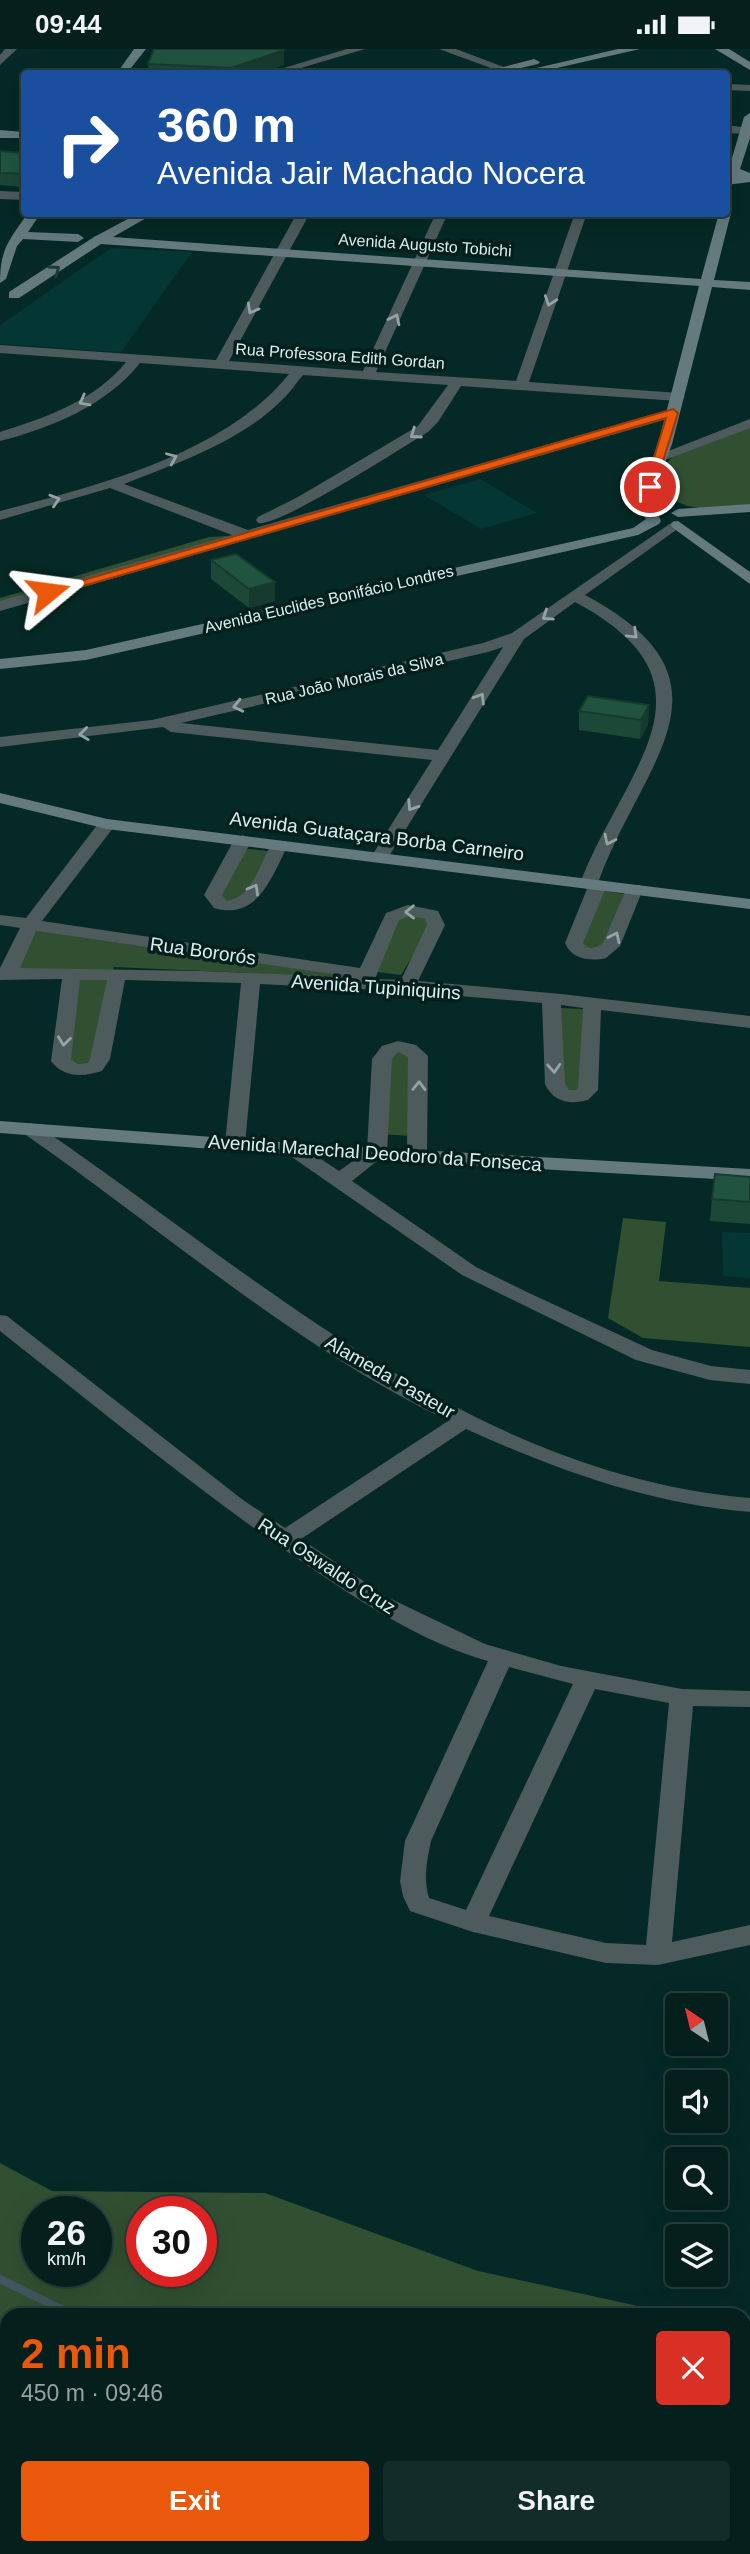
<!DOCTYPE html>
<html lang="en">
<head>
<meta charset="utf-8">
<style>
  body { margin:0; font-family:Helvetica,sans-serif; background:#122c29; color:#f1f3f6; height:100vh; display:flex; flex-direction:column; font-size:26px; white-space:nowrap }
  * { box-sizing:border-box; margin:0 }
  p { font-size:23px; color:#97a2a3 }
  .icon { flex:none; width:38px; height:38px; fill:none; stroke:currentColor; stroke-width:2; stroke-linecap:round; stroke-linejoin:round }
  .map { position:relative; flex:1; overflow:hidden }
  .details { position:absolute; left:0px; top:2259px; width:751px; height:247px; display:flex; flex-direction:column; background:#041f1c; border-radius:21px 21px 0 0; box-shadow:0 7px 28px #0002,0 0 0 2px #253d3b }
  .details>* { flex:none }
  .top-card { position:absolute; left:21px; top:21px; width:709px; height:147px; border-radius:7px; box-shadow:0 7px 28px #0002,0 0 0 2px #253d3b; background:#1a4fa0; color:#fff; overflow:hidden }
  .needle { width:46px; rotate:325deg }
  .buttons { position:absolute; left:665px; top:1944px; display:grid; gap:14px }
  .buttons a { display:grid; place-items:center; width:63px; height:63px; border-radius:7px; background:#041f1c; box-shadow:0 7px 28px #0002,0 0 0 2px #253d3b; font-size:35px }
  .speed { position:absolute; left:21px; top:2147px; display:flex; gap:14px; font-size:35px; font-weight:700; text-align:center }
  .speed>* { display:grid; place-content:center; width:91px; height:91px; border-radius:50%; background:#041f1c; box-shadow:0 7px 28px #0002,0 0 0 2px #253d3b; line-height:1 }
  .speed small { font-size:18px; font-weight:400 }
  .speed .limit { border:10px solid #d22; background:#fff; color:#111 }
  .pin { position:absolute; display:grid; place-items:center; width:60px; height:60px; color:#fff; margin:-30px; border:4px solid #fff; border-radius:50%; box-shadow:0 2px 7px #0007 }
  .me { position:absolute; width:77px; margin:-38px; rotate:74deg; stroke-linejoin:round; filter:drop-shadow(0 0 5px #0008) }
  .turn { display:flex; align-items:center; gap:24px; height:147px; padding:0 21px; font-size:32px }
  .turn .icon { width:91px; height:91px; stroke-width:2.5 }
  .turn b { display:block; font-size:49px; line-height:60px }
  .round { display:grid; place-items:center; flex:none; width:74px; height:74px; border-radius:7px; background:#122c29 }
  .overview { display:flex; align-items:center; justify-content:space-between; height:119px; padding:0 21px }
  h1 { font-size:42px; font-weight:700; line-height:52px; color:#ea580c }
  .button { display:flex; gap:14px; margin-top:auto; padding:14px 21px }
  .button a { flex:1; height:80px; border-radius:7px; background:#ea580c; color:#fff; font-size:28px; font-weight:700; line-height:80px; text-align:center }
  .button a+a { background:#122c29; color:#f1f3f6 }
  .status { display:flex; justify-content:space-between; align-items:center; height:49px; padding:0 35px; background:#041f1c; direction:ltr }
  .status svg { height:19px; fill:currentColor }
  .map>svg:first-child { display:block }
  .built { fill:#043633 }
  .green { fill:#315031; fill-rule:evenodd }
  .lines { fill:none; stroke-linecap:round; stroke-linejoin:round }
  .stream { stroke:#42575f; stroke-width:8 }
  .street { fill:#4d5b5d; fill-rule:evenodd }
  .secondary { fill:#647a7f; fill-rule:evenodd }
  .wall { fill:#1c4838 }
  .shaded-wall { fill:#163b2e }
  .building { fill:#205441; stroke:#163b2e; stroke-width:2 }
  .oneway { stroke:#1e3a3a }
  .oneway2 { stroke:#94a4a4 }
  .route { fill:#ea580c; stroke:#983908; stroke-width:2 }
  .labels { text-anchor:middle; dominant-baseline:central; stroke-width:7; stroke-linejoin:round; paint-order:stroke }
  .far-street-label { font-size:16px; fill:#dceeec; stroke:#001f1d }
  .street-label { font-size:19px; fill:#dceeec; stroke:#001f1d }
</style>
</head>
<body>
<div class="status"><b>09:44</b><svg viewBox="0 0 49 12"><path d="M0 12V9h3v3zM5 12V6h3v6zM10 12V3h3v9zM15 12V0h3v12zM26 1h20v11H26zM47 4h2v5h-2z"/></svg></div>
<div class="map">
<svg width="750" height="2505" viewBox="0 0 750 2505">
  <rect width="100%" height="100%" fill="#052926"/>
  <!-- built -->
  <path class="built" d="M111 199 192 203 121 303 0 295V276Z
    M480 430 537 464 481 480 424 446Z
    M722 1183 750 1184V1229L723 1227Z"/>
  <!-- green -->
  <path class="green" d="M750 378V457C714 459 685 467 658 438 660 425 663 415 674 407Z
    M227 487 224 490 0 556V549L209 488Z
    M240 799 275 803 239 855 217 852Z
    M597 841 631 846 603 903 580 900Z
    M412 864 434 873 401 926 369 922 396 868Z
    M30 881 361 929 114 918 94 1016 66 1014 75 920 12 921Z
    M560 959 585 960 581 1042H564Z
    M388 1002 410 1003 411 1087 380 1085Z
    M623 1169 666 1173 659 1232 750 1239V1298L643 1289 608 1269Z
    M0 2114 52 2142 265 2144 478 2222 679 2266H7V2499H744V2284L750 2291V2505H0ZM37 2163H96V2222H37ZM142 2163H201V2222H142Z"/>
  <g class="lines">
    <!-- stream -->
    <path class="stream" d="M0 2230 73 2266
      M744 2442 750 2443"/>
    <!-- street -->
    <path class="street" d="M5 0H17L0 16V6Z
      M347 0H365L284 24H267Z
      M439 0H456L509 20 499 22Z
      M726 35 750 36V42L726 41Z
      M726 76 750 79V85L726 84Z
      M0 142 24 143V151L0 150Z
      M297 164H310L229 312 363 322 436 164H448L376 323 516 332 575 164H587L529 333 678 344 685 348 678 352 461 337 438 373 428 383C403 398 278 479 258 474L256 471 258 468 298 448 418 377 448 336 303 326C296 334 290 344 282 351 240 393 178 414 124 435L248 481 668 361H678L680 364 678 367 0 562V552L232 486 110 439 0 471V462C96 437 225 405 289 325L140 314C107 356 51 379 0 392V383C45 369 96 351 126 313L0 304V296L216 311Z
      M750 370V379L665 411 660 412 653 408Z
      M674 472 679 473 681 476 679 479 585 546C747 632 642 713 599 831L607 836 583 894C589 902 596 899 603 894L628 836H640L643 840 620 897 606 909C591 913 571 910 565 894L587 840 580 835 582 829C627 717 727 634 575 553L524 590 386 812 380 813 371 808 432 711 171 683 163 678 0 698V688L152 671 483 594 512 584ZM503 598 438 701 181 674 488 603Z
      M107 770 116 775 42 872 360 919 386 864 408 856 438 862 445 876 418 932 561 945 750 967V979L601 961 598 1041 588 1051C570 1056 553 1053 545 1035L542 954 401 942 260 935 245 1095 242 1099H228L225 1095 241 934 125 931 110 1010 102 1022C83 1028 64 1029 51 1012L62 930 0 931V919L20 879 0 876V866L26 869 101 771ZM410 867 425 870 427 876 402 929 403 931 375 930 399 871ZM36 882 352 928 201 922 20 919ZM80 931H107L90 1010 88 1014 78 1015 71 1011ZM561 956 583 959 578 1039 576 1041H569L565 1035Z
      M243 786 252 791 222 846 227 852C253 849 261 811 273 792H285L288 796C272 827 258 872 214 859L204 846 234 791Z
      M398 992 416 996 428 1007 427 1105 424 1109H410L407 1105 408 1008 398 1003 392 1010 387 1104 352 1132 476 1218 529 1244 652 1301 711 1317 750 1321V1335L710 1331 636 1311 462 1226 286 1104 283 1100 286 1096H300L339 1122 367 1102 372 1010 382 997Z
      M30 1074 37 1076C258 1227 471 1425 750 1449V1463C650 1455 557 1421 466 1380L301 1490 387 1548 485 1595 561 1617 682 1640 750 1642V1658L693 1657 672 1893 750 1876V1896L658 1916 606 1914 473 1883 410 1862 403 1847 400 1832 405 1792 488 1612C420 1593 358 1551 301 1512 197 1441 99 1360 0 1282V1266L7 1267 243 1451 285 1479 448 1372C294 1297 163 1181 23 1084L20 1080ZM509 1618 573 1635 466 1861 429 1849C423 1829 427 1811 431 1792ZM595 1640 669 1654 646 1896 606 1894 489 1867Z"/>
    <!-- secondary -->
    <path class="secondary" d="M134 0H146L127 24H117Z
      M618 0H640L535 24H515Z
      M715 0H729L750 13V21Z
      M534 10 540 13 538 15 499 24H481Z
      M750 64V89L740 120 750 124V133L726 136V128H741H726V120L730 116 744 68Z
      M0 81 24 83V89H0Z
      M726 161 731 164 714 231 750 233V241L712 238 672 395 651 450 661 472 659 475 638 486 86 611 0 620V610L86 601 633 479 646 470 637 455V450L658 395 699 237 101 195 19 249H9V243L94 188 139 164H155L113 188 701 230 719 164H726Z
      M28 164H41L28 183 78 185 84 189 78 193 23 190 17 197 6 230 0 234C0 200 9 191 28 164Z
      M750 455V463L678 468 671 464 678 460Z
      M678 472 750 523V535L673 479 671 476 673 473Z
      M0 744 107 770 750 850V860L107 780 0 754Z
      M0 1072 293 1094 750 1120V1132L293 1106 0 1084Z"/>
  </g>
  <!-- wall -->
  <path class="wall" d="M148 15 284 16 260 24H149Z
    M0 102 24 104V138L0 136Z
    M211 511 275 533V552L249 559 211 530Z
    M649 656 648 676 640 690 579 681V662Z
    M750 1128V1175L710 1172 712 1150Z"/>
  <!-- shaded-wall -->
  <path class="shaded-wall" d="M284 1V16L260 24H231V19Z
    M275 533V552L249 559V540Z
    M649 656 648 676 640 690 641 671Z"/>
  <!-- building -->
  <path class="building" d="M154 0H281L284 1 231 19 148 15Z
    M0 102 24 104V125L0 124Z
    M236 505 275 533 249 540 211 511Z
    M588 647 649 656 641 671 579 662Z
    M715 1125 750 1128V1153L712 1150Z"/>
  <!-- one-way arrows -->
  <defs><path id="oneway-chevron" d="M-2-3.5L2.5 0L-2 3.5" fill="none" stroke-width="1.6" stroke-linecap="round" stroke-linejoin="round" transform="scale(1.75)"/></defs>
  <use class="oneway" href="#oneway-chevron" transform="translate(55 221) rotate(-35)"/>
  <g class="oneway2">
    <use href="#oneway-chevron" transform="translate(550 252) rotate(109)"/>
    <use href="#oneway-chevron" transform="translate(252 260) rotate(119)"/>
    <use href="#oneway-chevron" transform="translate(395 270) rotate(-64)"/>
    <use href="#oneway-chevron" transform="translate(84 352) rotate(152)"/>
    <use href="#oneway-chevron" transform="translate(415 385) rotate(145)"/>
    <use href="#oneway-chevron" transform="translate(172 409) rotate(-23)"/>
    <use href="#oneway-chevron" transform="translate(55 451) rotate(-17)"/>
    <use href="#oneway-chevron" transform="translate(547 567) rotate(146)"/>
    <use href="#oneway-chevron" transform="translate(633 585) rotate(44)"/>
    <use href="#oneway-chevron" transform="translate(480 649) rotate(-58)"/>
    <use href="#oneway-chevron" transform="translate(238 657) rotate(167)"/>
    <use href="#oneway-chevron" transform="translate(84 685) rotate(173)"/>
    <use href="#oneway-chevron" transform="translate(412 757) rotate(123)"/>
    <use href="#oneway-chevron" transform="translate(609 791) rotate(116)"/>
    <use href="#oneway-chevron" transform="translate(254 840) rotate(-60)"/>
    <use href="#oneway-chevron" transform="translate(410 863) rotate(179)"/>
    <use href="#oneway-chevron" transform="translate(615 888) rotate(-64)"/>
    <use href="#oneway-chevron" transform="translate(64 992) rotate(97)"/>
    <use href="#oneway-chevron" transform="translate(554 1019) rotate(87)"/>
    <use href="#oneway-chevron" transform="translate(419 1037) rotate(-89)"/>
  </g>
  <!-- route -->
  <path class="route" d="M673 360 678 364 654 441 645 438 666 369 52 546 42 543Z"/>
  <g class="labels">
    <!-- far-street labels -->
    <g class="far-street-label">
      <text transform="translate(425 196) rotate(4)">Avenida Augusto Tobichi</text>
      <text transform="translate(340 307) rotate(4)">Rua Professora Edith Gordan</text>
      <text transform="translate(329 550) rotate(-13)">Avenida Euclides Bonifácio Londres</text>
      <text transform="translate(354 630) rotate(-13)">Rua João Morais da Silva</text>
    </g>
    <!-- street labels -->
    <g class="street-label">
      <text transform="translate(377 787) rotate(7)">Avenida Guataçara Borba Carneiro</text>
      <text transform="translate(203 902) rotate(8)">Rua Bororós</text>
      <text transform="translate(376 938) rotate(4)">Avenida Tupiniquins</text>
      <text transform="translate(375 1104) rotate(4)">Avenida Marechal Deodoro da Fonseca</text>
      <text transform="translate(390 1328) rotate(30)">Alameda Pasteur</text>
      <text transform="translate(327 1517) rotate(33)">Rua Oswaldo Cruz</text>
    </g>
  </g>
</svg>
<div class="buttons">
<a><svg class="needle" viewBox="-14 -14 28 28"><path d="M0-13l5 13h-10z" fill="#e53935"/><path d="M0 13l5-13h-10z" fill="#97a2a3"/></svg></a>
<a><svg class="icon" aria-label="sound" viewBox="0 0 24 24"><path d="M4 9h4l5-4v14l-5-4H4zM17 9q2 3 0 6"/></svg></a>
<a><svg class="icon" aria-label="search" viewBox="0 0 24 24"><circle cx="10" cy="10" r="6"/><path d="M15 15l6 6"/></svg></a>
<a><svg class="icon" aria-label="layers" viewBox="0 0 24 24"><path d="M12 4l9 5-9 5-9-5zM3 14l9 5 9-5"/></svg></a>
</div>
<div class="speed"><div>26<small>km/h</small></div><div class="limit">30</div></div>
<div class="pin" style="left:650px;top:438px;background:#d93025"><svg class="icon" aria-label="arrive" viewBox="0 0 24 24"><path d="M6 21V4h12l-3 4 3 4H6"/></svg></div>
<svg class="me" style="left:48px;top:543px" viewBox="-20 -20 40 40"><path d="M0-17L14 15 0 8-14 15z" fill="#ea580c" stroke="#fff" stroke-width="4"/></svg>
<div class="top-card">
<div class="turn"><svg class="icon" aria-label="right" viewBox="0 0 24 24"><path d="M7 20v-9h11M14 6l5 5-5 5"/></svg><div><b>360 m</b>Avenida Jair Machado Nocera</div></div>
</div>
<section class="details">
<div class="overview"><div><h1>2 min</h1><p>450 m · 09:46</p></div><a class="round" style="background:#d93025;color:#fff"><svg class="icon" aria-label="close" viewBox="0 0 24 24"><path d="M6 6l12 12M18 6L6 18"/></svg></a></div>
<div class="button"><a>Exit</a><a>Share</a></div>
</section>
</div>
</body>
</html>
